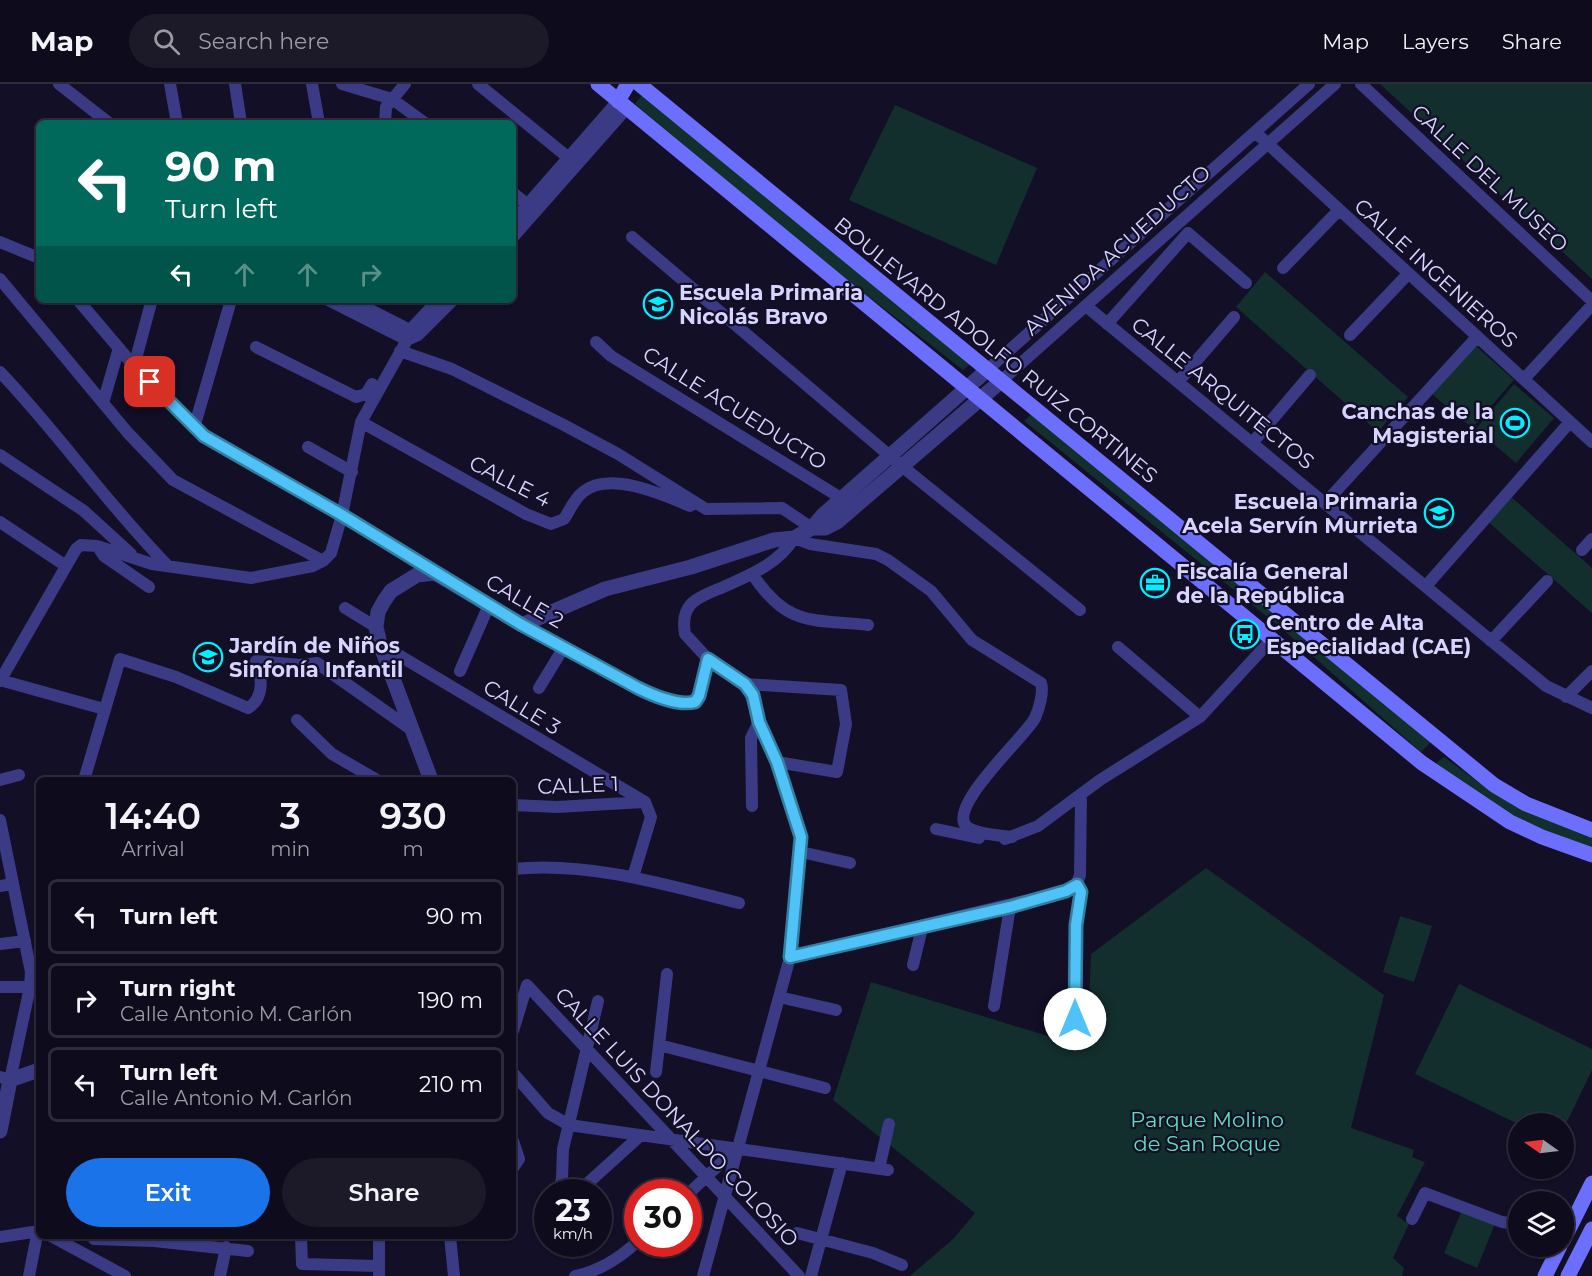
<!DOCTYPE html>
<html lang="en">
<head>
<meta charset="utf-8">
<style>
  body { margin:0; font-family:Montserrat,sans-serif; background:#1c1929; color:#f1f3f6; height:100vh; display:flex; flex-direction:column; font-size:22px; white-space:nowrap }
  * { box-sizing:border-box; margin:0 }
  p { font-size:20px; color:#9b9ba3 }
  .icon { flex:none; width:33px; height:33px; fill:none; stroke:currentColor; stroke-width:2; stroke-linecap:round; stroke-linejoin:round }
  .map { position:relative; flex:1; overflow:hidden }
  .details { position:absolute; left:36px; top:693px; width:480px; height:462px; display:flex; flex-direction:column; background:#0e0b1c; border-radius:9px; box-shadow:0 2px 4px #0004,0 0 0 2px #2e2b3b }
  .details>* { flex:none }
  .guide { position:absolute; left:36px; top:36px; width:480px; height:183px; border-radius:9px; box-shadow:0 2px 4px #0004,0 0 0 2px #2e2b3b; background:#00695c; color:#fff; overflow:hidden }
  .needle { width:39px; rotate:284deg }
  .tools { position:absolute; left:1508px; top:1029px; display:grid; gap:12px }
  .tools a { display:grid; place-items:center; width:66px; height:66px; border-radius:50%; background:#0e0b1c; box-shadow:0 2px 4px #0004,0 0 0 2px #2e2b3b; font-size:30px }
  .speed { position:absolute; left:534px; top:1095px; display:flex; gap:12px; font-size:30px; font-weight:700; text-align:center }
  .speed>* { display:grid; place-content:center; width:78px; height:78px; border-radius:50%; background:#0e0b1c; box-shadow:0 2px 4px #0004,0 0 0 2px #2e2b3b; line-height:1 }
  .speed small { font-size:15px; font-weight:400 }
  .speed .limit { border:9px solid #d22; background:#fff; color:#111 }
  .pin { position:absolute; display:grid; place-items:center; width:51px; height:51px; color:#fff; margin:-26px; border-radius:12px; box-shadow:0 3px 9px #0006 }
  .me { position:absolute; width:66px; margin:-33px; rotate:0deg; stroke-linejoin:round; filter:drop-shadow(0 0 4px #0008) }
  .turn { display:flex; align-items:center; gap:21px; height:126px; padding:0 30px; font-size:27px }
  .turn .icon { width:78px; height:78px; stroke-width:2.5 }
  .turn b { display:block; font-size:42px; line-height:51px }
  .lanes { display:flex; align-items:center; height:57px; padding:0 30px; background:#0003; justify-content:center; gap:30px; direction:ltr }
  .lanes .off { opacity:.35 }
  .eta { display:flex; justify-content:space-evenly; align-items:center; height:102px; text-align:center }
  .eta b { font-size:36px; font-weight:600; line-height:42px }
  .action { display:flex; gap:12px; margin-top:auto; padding:12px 30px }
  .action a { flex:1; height:69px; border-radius:36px; background:#1a73e8; color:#fff; font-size:24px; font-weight:600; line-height:69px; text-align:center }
  .action a+a { background:#1c1929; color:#f1f3f6 }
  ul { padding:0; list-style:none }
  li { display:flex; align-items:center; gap:18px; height:75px; margin:0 12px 9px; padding:0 18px; border:3px solid #2e2b3b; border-radius:9px }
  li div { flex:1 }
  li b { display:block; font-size:22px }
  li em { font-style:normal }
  header { display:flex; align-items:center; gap:36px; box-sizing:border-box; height:84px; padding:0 30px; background:#0e0b1c; border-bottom:2px solid #2e2b3b }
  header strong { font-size:28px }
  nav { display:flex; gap:33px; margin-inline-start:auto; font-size:21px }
  .search { width:420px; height:54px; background:#1c1929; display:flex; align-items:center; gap:15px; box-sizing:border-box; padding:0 21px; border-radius:33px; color:#9b9ba3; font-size:22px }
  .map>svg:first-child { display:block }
  .green { fill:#122f2d }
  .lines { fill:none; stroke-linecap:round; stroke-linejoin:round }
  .minor { stroke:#3a3b84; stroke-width:12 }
  .tertiary { stroke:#3a3b84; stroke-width:15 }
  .secondary { stroke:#6c6efe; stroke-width:15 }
  .route-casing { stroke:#337fa1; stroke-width:15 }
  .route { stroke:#4fc3f7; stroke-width:10 }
  .labels { text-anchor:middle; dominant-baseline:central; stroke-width:4.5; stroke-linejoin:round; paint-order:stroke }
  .street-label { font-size:21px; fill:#d7d4ff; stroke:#120f26 }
  .poi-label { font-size:21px; font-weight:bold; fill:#d7d4ff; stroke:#120f26; text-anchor:start }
  .park-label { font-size:21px; fill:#60dfb9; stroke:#120f26 }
</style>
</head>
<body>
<header>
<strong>Map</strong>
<div class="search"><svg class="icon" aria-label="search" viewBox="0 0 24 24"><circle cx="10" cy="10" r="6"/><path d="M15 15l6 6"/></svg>Search here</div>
<nav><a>Map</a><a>Layers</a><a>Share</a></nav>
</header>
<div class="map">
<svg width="1592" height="1192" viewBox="0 0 1592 1192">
  <rect width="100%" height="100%" fill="#120f26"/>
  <!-- green -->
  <path class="green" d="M1380 0H1592V195Z
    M643 10 974 277 963 286 809 166 635 20Z
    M895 21 1037 84 996 181 849 116Z
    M1265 188 1408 313 1378 348 1236 223Z
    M1476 262 1514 296 1472 344 1432 310Z
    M1514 300 1554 334 1516 379 1476 345Z
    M1032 330 1431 658 1421 668 1281 544 1024 337Z
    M1510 412 1592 484V529L1487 437Z
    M1444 673 1495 710 1592 753V766L1545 749 1486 719 1436 679Z
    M1206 784 1384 911 1351 1044 1414 1066 1412 1073 1425 1078 1397 1132 1409 1140 1393 1174 1404 1184 1402 1192H910L953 1155 975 1129 833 1016 871 898 1087 964 1091 870Z
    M1400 832 1432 842 1414 898 1383 888Z
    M1459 900 1592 965V986L1563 1046V1040H1518L1415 990Z
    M1462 1126 1495 1140 1477 1184 1444 1169Z"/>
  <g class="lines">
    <!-- minor -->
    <path class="minor" d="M59 0 109 39
      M170 0 177 39
      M235 0 241 39
      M312 0 319 39
      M342 0 392 15 425 39
      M478 0 575 79
      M1361 0 1592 217
      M385 39 386 23 405 0
      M1255 48 1592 358
      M513 109 528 121
      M513 137 618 17
      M513 153 627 24
      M632 153 903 383 1080 526
      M0 158 39 174
      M1283 184 1338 127
      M0 195 128 349 173 396 323 477
      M78 216 134 282 204 352 342 431 435 489
      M328 216 407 256
      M353 217 410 246
      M1086 222 1546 602 1592 624
      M1107 240 1188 149 1246 199
      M1350 251 1408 190
      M407 256 418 251 453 216
      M596 258 611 272 849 419
      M256 263 356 313 366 310 372 300
      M400 267 452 285 562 340 618 370 706 425 782 424 812 444
      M134 282 151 219
      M986 287 1309 0
      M0 288C59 350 108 421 168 482
      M1524 295 1592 221
      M1000 298 1335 0
      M1178 298 1234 233
      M103 319 119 264
      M361 338 526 430 551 440 564 435C570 426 574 415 583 408 609 386 664 411 690 422
      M194 344 231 216
      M1253 358 1310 291
      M308 363 352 388
      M0 371 84 427 131 470
      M1326 418 1476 254
      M0 438 66 482
      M98 463 104 472 149 503
      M1582 466 1592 455
      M752 490C788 543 810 535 868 541
      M1426 502 1570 338
      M345 524 376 543
      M522 541 638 604C654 612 677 622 695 618L699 612 708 575
      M1491 557 1547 497
      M380 560 645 718 651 733 633 793
      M1118 563 1200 633
      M460 587 489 521
      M0 596 104 625
      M0 597 76 465 81 461 97 462 152 480 251 494 313 482 323 477 331 469 342 431 361 338 407 256 410 246 438 216
      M745 600 841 606 846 640 837 688 777 678
      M539 604 564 563
      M1566 613 1592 587
      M297 636 332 670 377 696
      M0 696 19 691
      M84 696 120 575 176 593 248 624C265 614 262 592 256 577L300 581 317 579 412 646
      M513 721 557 723 644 718
      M752 722 751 654 759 638
      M0 736 31 888 30 903 10 996 0 993
      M936 745 979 754
      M1005 755 1038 742 1100 696 1200 633 1272 555
      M801 768 850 779
      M513 785C587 777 667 801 739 819
      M0 802 12 800
      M0 860 25 857
      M790 873 1066 807 1076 801 1080 791 1081 711
      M913 881 922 844
      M0 903H39
      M779 913 836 926
      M994 922 1010 823
      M1075 935 1076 841 1081 808
      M513 947 527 901 799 1192
      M659 961 825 1004
      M656 988 667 890
      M513 989 548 1029 569 1041 888 1086
      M513 1057 519 1075 513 1084
      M879 1085 889 1040
      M558 1108 562 1095 563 1065 598 917
      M578 1108 641 1051
      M688 1110 737 1064
      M1412 1135 1425 1109 1502 1138 1518 1140
      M797 1149 873 1169 902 1181
      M51 1152 125 1192
      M301 1152 302 1180 379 1182
      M379 1152V1192
      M450 1152 454 1192
      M0 1153 39 1147
      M94 1155 154 1157 248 1167
      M29 1192 38 1146
      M220 1192 226 1163
      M575 1192C599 1187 620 1174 638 1157
      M703 1192 790 873 801 753 777 678 759 638 749 605 708 575 685 550C683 539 683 528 692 519 700 512 711 508 721 504 748 492 779 480 794 454L810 460 876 470 888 476 931 507 972 556 1041 599C1044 608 1039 625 1035 634 1026 652 945 724 967 743 977 751 1000 751 1012 753
      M811 1192 842 1079"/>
    <!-- tertiary -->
    <path class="tertiary" d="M812 444H825L837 438 1000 298
      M431 696 380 560 376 543 378 528 384 517 391 507 417 491 435 489 522 541 605 505 691 483 774 456 794 454 812 444 824 430 986 287
      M0 1047 10 996 39 986"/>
    <!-- secondary -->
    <path class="secondary" d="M598 0 1422 679 1510 738 1542 753 1592 771
      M639 0 1494 701 1526 720 1592 746
      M618 17 628 0
      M1563 1157 1592 1099
      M1545 1192 1560 1162
      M1568 1192 1592 1145"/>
  </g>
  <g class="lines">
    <!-- route casing -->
    <g class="route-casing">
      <path id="route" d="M150 298 204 352 342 431 522 541 638 604C654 612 677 622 695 618L699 612 708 575 745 600 753 611 759 638 777 678 801 753 790 873 1010 823 1066 807 1077 801 1081 808 1076 841 1075 935"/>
    </g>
    <!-- route -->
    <use href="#route" class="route"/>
  </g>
  <!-- icons -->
  <defs>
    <g id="school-ring" transform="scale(1.5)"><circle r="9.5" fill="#120f26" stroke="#02effd" stroke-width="1.5"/><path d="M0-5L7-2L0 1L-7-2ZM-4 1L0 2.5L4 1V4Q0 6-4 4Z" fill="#02effd"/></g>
    <g id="stadium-ring" transform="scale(1.5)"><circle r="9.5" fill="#120f26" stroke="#02effd" stroke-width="1.5"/><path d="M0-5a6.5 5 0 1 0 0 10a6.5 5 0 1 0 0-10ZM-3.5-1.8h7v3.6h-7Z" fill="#02effd"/></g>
    <g id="office-ring" transform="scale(1.5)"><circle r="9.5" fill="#120f26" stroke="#02effd" stroke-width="1.5"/><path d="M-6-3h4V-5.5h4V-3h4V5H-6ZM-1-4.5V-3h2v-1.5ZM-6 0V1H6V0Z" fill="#02effd"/></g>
    <g id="bus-ring" transform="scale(1.5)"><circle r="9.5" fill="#120f26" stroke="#02effd" stroke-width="1.5"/><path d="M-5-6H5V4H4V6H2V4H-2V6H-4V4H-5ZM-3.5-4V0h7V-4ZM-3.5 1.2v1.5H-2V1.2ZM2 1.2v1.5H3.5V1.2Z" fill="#02effd"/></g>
  </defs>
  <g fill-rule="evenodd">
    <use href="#school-ring" x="658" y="220"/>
    <use href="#stadium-ring" x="1515" y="339"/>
    <use href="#school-ring" x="1439" y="429"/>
    <use href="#office-ring" x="1155" y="499"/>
    <use href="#bus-ring" x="1245" y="550"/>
    <use href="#school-ring" x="208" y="573"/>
  </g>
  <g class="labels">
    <!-- street labels -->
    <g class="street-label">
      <text transform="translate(1490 94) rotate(43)">CALLE DEL MUSEO</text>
      <text transform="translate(1117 166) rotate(-42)">AVENIDA ACUEDUCTO</text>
      <text transform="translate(1436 189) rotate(42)">CALLE INGENIEROS</text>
      <text transform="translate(996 266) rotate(39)">BOULEVARD ADOLFO RUIZ CORTINES</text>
      <text transform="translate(1223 309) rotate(39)">CALLE ARQUITECTOS</text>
      <text transform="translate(735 324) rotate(32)">CALLE ACUEDUCTO</text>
      <text transform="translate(510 397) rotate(27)">CALLE 4</text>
      <text transform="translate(525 517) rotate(30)">CALLE 2</text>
      <text transform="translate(522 623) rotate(31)">CALLE 3</text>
      <text transform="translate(578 701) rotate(-2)">CALLE 1</text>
      <text transform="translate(677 1033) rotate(47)">CALLE LUIS DONALDO COLOSIO</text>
    </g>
    <!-- poi labels -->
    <g class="poi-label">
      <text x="679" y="208">Escuela Primaria<tspan x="679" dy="24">Nicolás Bravo</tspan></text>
      <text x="1494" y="327" text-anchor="end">Canchas de la<tspan x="1494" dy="24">Magisterial</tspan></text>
      <text x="1418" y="417" text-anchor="end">Escuela Primaria<tspan x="1418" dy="24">Acela Servín Murrieta</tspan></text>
      <text x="1176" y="487">Fiscalía General<tspan x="1176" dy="24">de la República</tspan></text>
      <text x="1266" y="538">Centro de Alta<tspan x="1266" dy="24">Especialidad (CAE)</tspan></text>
      <text x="229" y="561">Jardín de Niños<tspan x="229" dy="24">Sinfonía Infantil</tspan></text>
    </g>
    <!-- park labels -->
    <g class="park-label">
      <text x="1207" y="1035">Parque Molino<tspan x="1207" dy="24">de San Roque</tspan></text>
    </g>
  </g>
</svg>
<div class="tools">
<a><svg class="needle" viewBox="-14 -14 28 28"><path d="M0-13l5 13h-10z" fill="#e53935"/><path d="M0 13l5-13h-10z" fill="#9b9ba3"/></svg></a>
<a><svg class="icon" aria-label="layers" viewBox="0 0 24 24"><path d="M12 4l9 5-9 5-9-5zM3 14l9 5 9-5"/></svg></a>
</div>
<div class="speed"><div>23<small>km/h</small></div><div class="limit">30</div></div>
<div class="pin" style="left:150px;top:298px;background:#d93025"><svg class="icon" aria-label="arrive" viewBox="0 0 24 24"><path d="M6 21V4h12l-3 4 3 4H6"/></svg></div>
<svg class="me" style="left:1075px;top:935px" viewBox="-20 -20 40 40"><circle r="19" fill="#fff"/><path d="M0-13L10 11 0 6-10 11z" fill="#4fc3f7"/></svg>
<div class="guide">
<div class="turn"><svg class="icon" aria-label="left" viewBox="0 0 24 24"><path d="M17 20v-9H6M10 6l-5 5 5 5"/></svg><div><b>90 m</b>Turn left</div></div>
<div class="lanes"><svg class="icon" aria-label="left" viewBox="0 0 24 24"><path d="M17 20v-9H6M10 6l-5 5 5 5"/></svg><svg class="icon off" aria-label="ahead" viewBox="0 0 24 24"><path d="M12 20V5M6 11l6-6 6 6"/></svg><svg class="icon off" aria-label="ahead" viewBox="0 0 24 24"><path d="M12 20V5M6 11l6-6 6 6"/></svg><svg class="icon off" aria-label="right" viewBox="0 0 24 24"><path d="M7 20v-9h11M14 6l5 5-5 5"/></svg></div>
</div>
<section class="details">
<div class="eta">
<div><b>14:40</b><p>Arrival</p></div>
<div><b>3</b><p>min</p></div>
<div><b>930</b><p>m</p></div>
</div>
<ul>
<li><svg class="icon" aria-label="left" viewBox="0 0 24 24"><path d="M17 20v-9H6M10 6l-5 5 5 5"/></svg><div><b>Turn left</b></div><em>90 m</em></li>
<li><svg class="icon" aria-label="right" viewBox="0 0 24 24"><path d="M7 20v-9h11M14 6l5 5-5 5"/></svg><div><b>Turn right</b><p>Calle Antonio M. Carlón</p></div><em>190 m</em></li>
<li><svg class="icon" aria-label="left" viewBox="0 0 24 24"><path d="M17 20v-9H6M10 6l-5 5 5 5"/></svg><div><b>Turn left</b><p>Calle Antonio M. Carlón</p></div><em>210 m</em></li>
</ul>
<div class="action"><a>Exit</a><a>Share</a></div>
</section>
</div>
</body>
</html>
